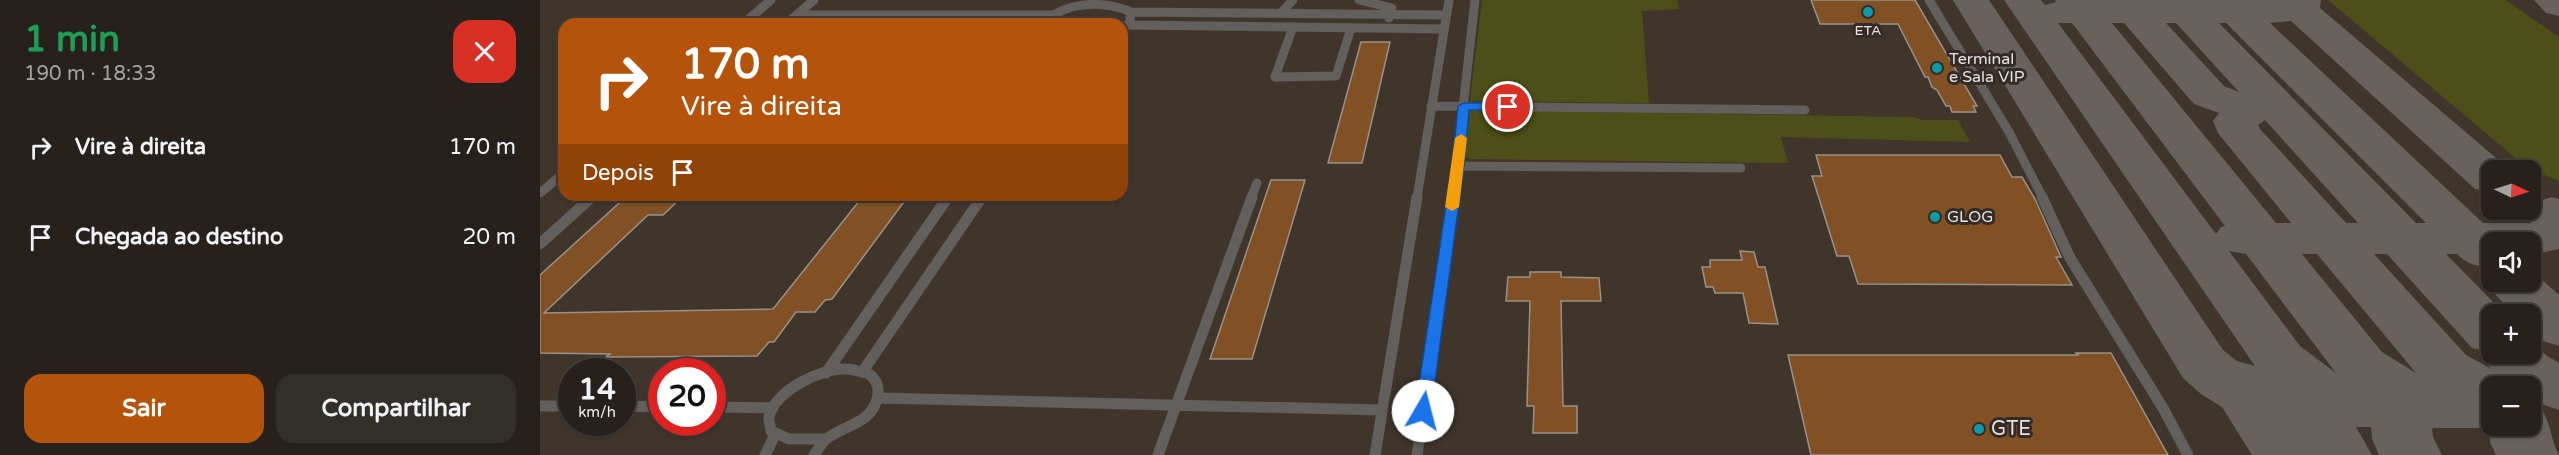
<!DOCTYPE html>
<html lang="pt">
<head>
<meta charset="utf-8">
<style>
  body { margin:0; font-family:"Varela Round",sans-serif; background:#322e29; color:#f1f3f6; height:100vh; display:flex; flex-direction:column; font-size:22px; white-space:nowrap }
  * { box-sizing:border-box; margin:0 }
  p { font-size:20px; color:#a4a3a3 }
  .icon { flex:none; width:33px; height:33px; fill:none; stroke:currentColor; stroke-width:2; stroke-linecap:round; stroke-linejoin:round }
  .map { position:relative; flex:1; overflow:hidden }
  .side { display:flex; flex-direction:column; background:#26211c; width:540px }
  .side>* { flex:none }
  .banner { position:absolute; left:18px; top:18px; width:570px; height:183px; border-radius:18px; box-shadow:0 2px 4px #0004,0 0 0 2px #423e3b; background:#b45309; color:#fff; overflow:hidden }
  .needle { width:39px; rotate:94deg }
  .buttons { position:absolute; left:1941px; top:160px; display:grid; gap:12px }
  .buttons a { display:grid; place-items:center; width:60px; height:60px; border-radius:12px; background:#26211c; box-shadow:0 2px 4px #0004,0 0 0 2px #423e3b; font-size:30px }
  .speed { position:absolute; left:18px; top:358px; display:flex; gap:12px; font-size:30px; font-weight:700; text-align:center }
  .speed>* { display:grid; place-content:center; width:78px; height:78px; border-radius:50%; background:#26211c; box-shadow:0 2px 4px #0004,0 0 0 2px #423e3b; line-height:1 }
  .speed small { font-size:15px; font-weight:400 }
  .speed .limit { border:9px solid #d22; background:#fff; color:#111 }
  .pin { position:absolute; display:grid; place-items:center; width:51px; height:51px; color:#fff; margin:-26px; border:3px solid #fff; border-radius:50%; box-shadow:0 2px 6px #0007 }
  .me { position:absolute; width:66px; margin:-33px; rotate:8deg; stroke-linejoin:round; filter:drop-shadow(0 0 4px #0008) }
  .turn { display:flex; align-items:center; gap:21px; height:126px; padding:0 24px; font-size:27px }
  .turn .icon { width:78px; height:78px; stroke-width:2.5 }
  .turn b { display:block; font-size:42px; line-height:51px }
  .then { display:flex; align-items:center; height:57px; padding:0 24px; background:#0003; gap:12px; font-size:22px }
  .round { display:grid; place-items:center; flex:none; width:63px; height:63px; border-radius:18px; background:#322e29 }
  .overview { display:flex; align-items:center; justify-content:space-between; height:102px; padding:0 24px }
  h1 { font-size:36px; font-weight:700; line-height:45px; color:#1e9e55 }
  .button { display:flex; gap:12px; margin-top:auto; padding:12px 24px }
  .button a { flex:1; height:69px; border-radius:18px; background:#b45309; color:#fff; font-size:24px; font-weight:700; line-height:69px; text-align:center }
  .button a+a { background:#322e29; color:#f1f3f6 }
  ul { padding:0; list-style:none }
  li { display:flex; align-items:center; gap:18px; height:90px; padding:0 24px }
  li div { flex:1 }
  li b { display:block; font-size:22px }
  li em { font-style:normal }
  main { display:flex; flex:1; min-height:0 }
  .map>svg:first-child { display:block }
  .built { fill:#40352b; fill-rule:evenodd }
  .green { fill:#4c4f17 }
  .lines { fill:none; stroke-linecap:round; stroke-linejoin:round }
  .taxiway { fill:#68625c; fill-rule:evenodd }
  .building { fill:#815025; stroke:#99918b; stroke-width:1.5 }
  .lane-far1 { stroke:#625f5c; stroke-width:9 }
  .lane { stroke:#625f5c; stroke-width:11 }
  .route { fill:#1a73e8; stroke:#114b97; stroke-width:1.5 }
  .slow { fill:#f59e0b }
  .culture-dot { fill:#0f9aa8; stroke:#332c26; stroke-width:2 }
  .labels { text-anchor:middle; dominant-baseline:central; stroke-width:6; stroke-linejoin:round; paint-order:stroke }
  .far-poi-label { font-size:14px; fill:#e7e2de; stroke:#332c26 }
  .poi-label { font-size:16px; fill:#e7e2de; stroke:#332c26; text-anchor:start }
  .near-poi-label { font-size:20px; fill:#e7e2de; stroke:#332c26; text-anchor:start }
</style>
</head>
<body>
<main>
<section class="side">
<div class="overview"><div><h1>1 min</h1><p>190 m · 18:33</p></div><a class="round" style="background:#d93025;color:#fff"><svg class="icon" aria-label="close" viewBox="0 0 24 24"><path d="M6 6l12 12M18 6L6 18"/></svg></a></div>
<ul>
<li><svg class="icon" aria-label="right" viewBox="0 0 24 24"><path d="M7 20v-9h11M14 6l5 5-5 5"/></svg><div><b>Vire à direita</b></div><em>170 m</em></li>
<li><svg class="icon" aria-label="arrive" viewBox="0 0 24 24"><path d="M6 21V4h12l-3 4 3 4H6"/></svg><div><b>Chegada ao destino</b></div><em>20 m</em></li>
</ul>
<div class="button"><a>Sair</a><a>Compartilhar</a></div>
</section>
<div class="map">
<svg width="2019" height="455" viewBox="0 0 2019 455">
  <rect width="100%" height="100%" fill="#332c26"/>
  <!-- built -->
  <path class="built" d="M0 0H2019V455H0ZM24 24H582V195H24ZM1952 171H1990V210H1952ZM1952 243H1990V282H1952ZM1952 315H1990V354H1952ZM32 372H82V423H32ZM122 372H172V423H122ZM1952 387H1990V426H1952Z"/>
  <!-- green -->
  <path class="green" d="M942 0H1137L1139 9 1102 11 1109 103 930 101Z
    M1788 0H1966L2019 37V181L1986 167Z
    M928 110 1373 117 1383 120H1418L1430 142 1241 137 1248 163 930 159 922 156 921 151Z"/>
  <g class="lines">
    <!-- taxiway -->
    <path class="taxiway" d="M1413 0H1449L1683 350 1697 361 1715 366 1464 0H1501L1505 5 1516 2 1515 0H1781L1780 8 1969 169 1970 171H1952V193L1935 189 1751 21 1730 23 1943 223H1990L1991 222 1988 212 1995 202 2012 197 2019 199V249L1990 255V243H1952V265C1938 268 1927 264 1917 254H1906L1966 315H1952V354H1990V340L2007 356 2019 363V410L1990 400V387H1952V426H1990V406L2002 410C2012 427 2010 437 2019 455H1956L1950 442V428H1894L1892 429 1893 437 1902 455H1839L1832 439 1831 427H1816L1832 455H1712L1682 407 1661 394 1643 378ZM1518 23H1532L1685 226 1681 227 1676 234ZM1572 23H1584L1654 104 1679 113 1673 121 1678 133 1751 223H1736ZM1626 23H1636L1699 92 1684 86ZM1679 23H1686L1886 223H1876ZM1725 120 1818 223H1806L1720 129 1718 125ZM1689 251 1706 254 1796 373 1760 346ZM1762 254H1777L1876 373 1842 352ZM1834 254H1847L1932 348 1944 351 1942 354 1950 368 1926 355Z
      M1994 0H2019V16L2006 13Z
      M1990 269 2019 295V346L2000 340 1990 331V315H1975L1955 294 1948 282 1952 276V282H1990Z"/>
  </g>
  <!-- building -->
  <path class="building" d="M1271 0H1375L1437 106H1433L1436 112H1412L1410 106H1406L1397 90 1392 87 1388 77H1385L1358 24H1280Z
    M821 42H850L822 163H788Z
    M1276 155H1460L1472 177H1482L1495 199 1521 257H1516L1532 285 1318 284 1309 256H1297L1272 176H1282Z
    M731 180H765L712 359H670Z
    M88 195H144L123 215H108L4 313 233 309 324 195H369L292 299 285 300 275 312H256L234 342H229L217 356 66 357 70 354 0 353V275Z
    M1200 251 1214 252 1218 267H1225L1238 324 1209 323 1203 293H1175L1173 287H1166L1162 267H1170V260H1202Z
    M990 272H1021V277L1059 278 1061 301H1021L1023 406H1037V433H993L994 406H987L990 301H966L968 277H990Z
    M1536 353H1571L1628 455H1271L1248 355H1538Z"/>
  <g class="lines">
    <!-- lane-far1 -->
    <path class="lane-far1" d="M819 0 852 8 849 18
      M1389 0 1469 132 1503 198
      M591 12 906 15
      M741 13 753 0
      M258 15H512
      M203 24 231 0
      M246 24 274 0
      M503 24C525 1 563 0 591 12L590 19
      M586 25 904 29
      M753 27 735 77 796 76 811 28
      M891 106 1265 110
      M918 166 1201 168
      M0 193 24 173
      M50 198 54 195
      M407 198 409 195
      M441 198 443 195
      M711 198 717 183
      M877 198 909 0
      M913 198 935 0"/>
    <!-- lane -->
    <path class="lane" d="M1502 197 1530 258 1623 408 1648 455
      M0 244 52 197
      M323 371 442 197
      M286 373 408 197
      M338 398 842 410
      M0 406H32
      M82 406 122 407
      M172 407 233 408
      M225 455 234 437
      M274 455C278 450 281 444 285 440 302 425 333 425 338 395 339 386 336 379 329 374 322 372 313 369 306 369 282 367 233 392 229 417 228 421 231 427 231 431L249 439H285
      M618 455 712 197
      M835 455 877 197
      M877 455 914 197"/>
  </g>
  <!-- route -->
  <path class="route" d="M924 103H968L974 107 968 110H929L924 166 891 411 889 415H877L875 411 912 166 918 106Z"/>
  <!-- slow -->
  <path class="slow" d="M921 134 927 138 919 207 912 211 905 207 915 138Z"/>
  <!-- markers -->
  <g class="culture-dot">
    <circle cx="1328" cy="12" r="6"/>
    <circle cx="1397" cy="68" r="6"/>
    <circle cx="1395" cy="217" r="6"/>
    <circle cx="1439" cy="429" r="6"/>
  </g>
  <g class="labels">
    <!-- far-poi labels -->
    <g class="far-poi-label">
      <text x="1328" y="30">ETA</text>
    </g>
    <!-- poi labels -->
    <g class="poi-label">
      <text x="1409" y="59">Terminal<tspan x="1409" dy="18">e Sala VIP</tspan></text>
      <text x="1407" y="217">GLOG</text>
    </g>
    <!-- near-poi labels -->
    <g class="near-poi-label">
      <text x="1451" y="429">GTE</text>
    </g>
  </g>
</svg>
<div class="buttons">
<a><svg class="needle" viewBox="-14 -14 28 28"><path d="M0-13l5 13h-10z" fill="#e53935"/><path d="M0 13l5-13h-10z" fill="#a4a3a3"/></svg></a>
<a><svg class="icon" aria-label="sound" viewBox="0 0 24 24"><path d="M4 9h4l5-4v14l-5-4H4zM17 9q2 3 0 6"/></svg></a>
<a>+</a>
<a>−</a>
</div>
<div class="speed"><div>14<small>km/h</small></div><div class="limit">20</div></div>
<div class="pin" style="left:968px;top:107px;background:#d93025"><svg class="icon" aria-label="arrive" viewBox="0 0 24 24"><path d="M6 21V4h12l-3 4 3 4H6"/></svg></div>
<svg class="me" style="left:883px;top:411px" viewBox="-20 -20 40 40"><circle r="19" fill="#fff"/><path d="M0-13L10 11 0 6-10 11z" fill="#1a73e8"/></svg>
<div class="banner">
<div class="turn"><svg class="icon" aria-label="right" viewBox="0 0 24 24"><path d="M7 20v-9h11M14 6l5 5-5 5"/></svg><div><b>170 m</b>Vire à direita</div></div>
<div class="then">Depois<svg class="icon" aria-label="arrive" viewBox="0 0 24 24"><path d="M6 21V4h12l-3 4 3 4H6"/></svg></div>
</div>
</div>
</main>
</body>
</html>
